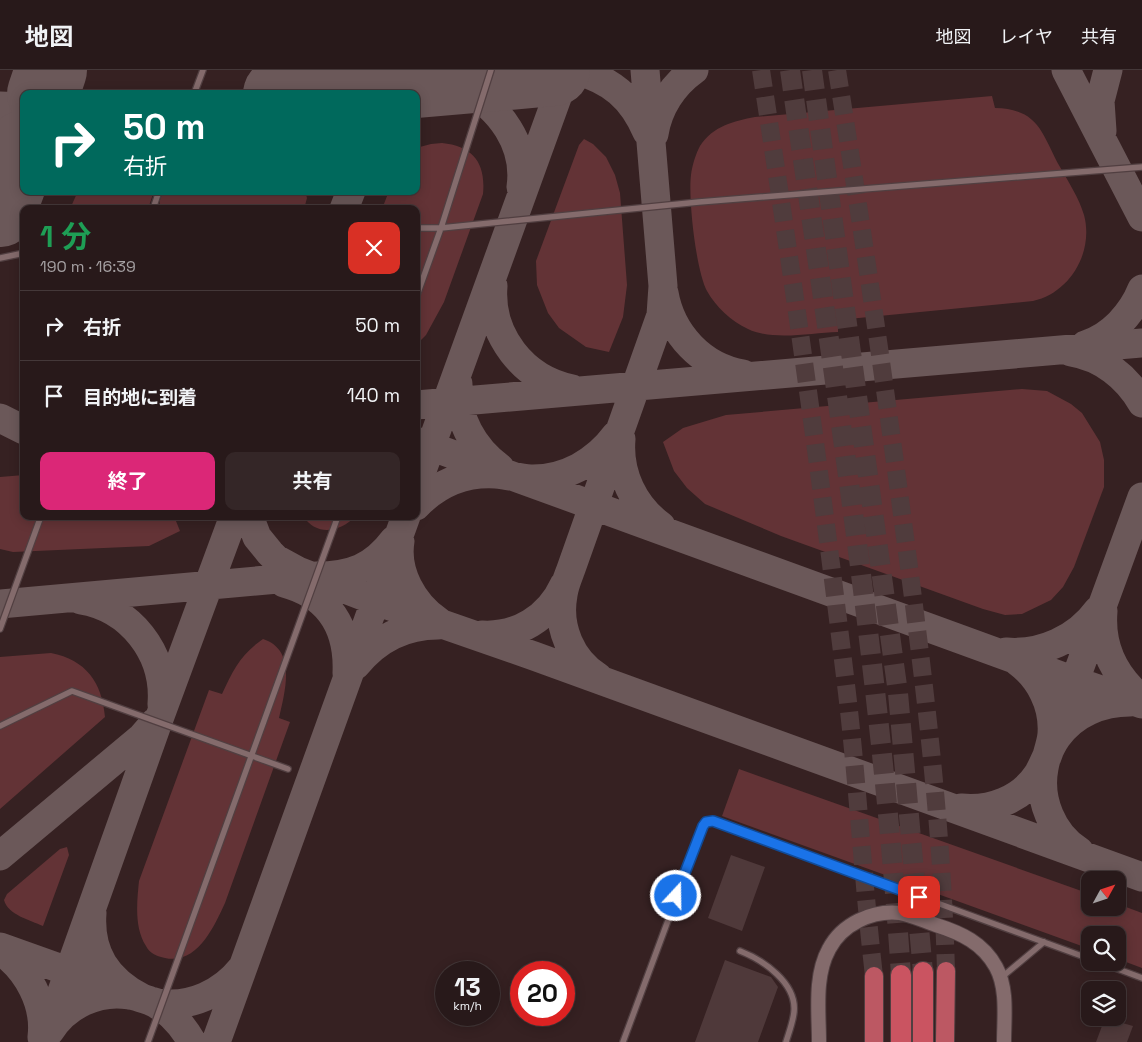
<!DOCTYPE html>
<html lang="ja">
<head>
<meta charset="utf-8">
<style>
  body { margin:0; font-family:"Space Grotesk","Noto Sans JP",sans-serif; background:#342627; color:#f1f3f6; height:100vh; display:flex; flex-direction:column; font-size:19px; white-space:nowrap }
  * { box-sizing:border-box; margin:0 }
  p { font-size:16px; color:#a5a0a2 }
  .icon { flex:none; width:28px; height:28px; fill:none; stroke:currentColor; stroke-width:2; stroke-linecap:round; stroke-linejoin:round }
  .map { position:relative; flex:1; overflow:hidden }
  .side { position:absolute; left:20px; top:135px; width:400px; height:315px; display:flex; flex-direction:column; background:#28191a; border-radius:10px; box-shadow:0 2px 12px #0003,0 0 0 1px #443839 }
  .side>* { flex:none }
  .hud { position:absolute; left:20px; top:20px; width:400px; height:105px; border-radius:10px; box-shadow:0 2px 12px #0003,0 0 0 1px #443839; background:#00695c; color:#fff; overflow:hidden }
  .needle { width:32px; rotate:50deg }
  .fabs { position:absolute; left:1081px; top:801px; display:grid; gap:10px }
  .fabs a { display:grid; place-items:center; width:45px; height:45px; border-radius:10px; background:#28191a; box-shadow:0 2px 12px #0003,0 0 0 1px #443839; font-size:25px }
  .speed { position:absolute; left:435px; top:891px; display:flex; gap:10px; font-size:25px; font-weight:700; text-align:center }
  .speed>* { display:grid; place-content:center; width:65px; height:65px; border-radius:50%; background:#28191a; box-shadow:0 2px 12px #0003,0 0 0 1px #443839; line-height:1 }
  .speed small { font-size:12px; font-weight:400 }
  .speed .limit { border:8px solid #d22; background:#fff; color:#111 }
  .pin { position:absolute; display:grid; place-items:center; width:42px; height:42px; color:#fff; margin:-21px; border-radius:10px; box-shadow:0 2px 8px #0006 }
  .me { position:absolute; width:55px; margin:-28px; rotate:21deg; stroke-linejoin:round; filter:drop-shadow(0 0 4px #0008) }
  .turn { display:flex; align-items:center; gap:18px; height:105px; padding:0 20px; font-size:22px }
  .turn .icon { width:65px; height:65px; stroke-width:2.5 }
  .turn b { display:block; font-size:35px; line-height:42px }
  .round { display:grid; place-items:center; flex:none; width:52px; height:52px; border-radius:10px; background:#342627 }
  .head { display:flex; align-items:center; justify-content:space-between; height:85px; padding:0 20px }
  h1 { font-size:30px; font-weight:700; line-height:38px; color:#1e9e55 }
  .primary-button { display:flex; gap:10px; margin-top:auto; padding:10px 20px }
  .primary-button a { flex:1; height:58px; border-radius:10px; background:#db2777; color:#fff; font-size:20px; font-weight:700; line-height:58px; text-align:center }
  .primary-button a+a { background:#342627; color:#f1f3f6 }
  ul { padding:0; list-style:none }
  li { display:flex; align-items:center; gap:15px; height:70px; padding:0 20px; border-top:1px solid #443839 }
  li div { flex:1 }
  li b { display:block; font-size:19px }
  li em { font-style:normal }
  header { display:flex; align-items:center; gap:30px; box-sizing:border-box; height:70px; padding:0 25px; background:#28191a; border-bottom:1px solid #443839 }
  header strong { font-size:24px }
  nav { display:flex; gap:28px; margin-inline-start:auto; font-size:18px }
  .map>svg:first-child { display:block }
  .green { fill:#633336 }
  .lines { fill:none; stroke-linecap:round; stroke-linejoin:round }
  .taxiway { stroke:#6b5859; stroke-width:29 }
  .runway { stroke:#6b5859; stroke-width:72 }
  .building { fill:#4f393a }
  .trunk-tunnel { stroke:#503c3d; stroke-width:18; stroke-dasharray:18 9; stroke-linecap:butt }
  .motorway-tunnel { stroke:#503c3d; stroke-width:20; stroke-dasharray:20 10; stroke-linecap:butt }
  .service-casing { stroke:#513f41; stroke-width:8 }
  .tertiary-casing { stroke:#513f41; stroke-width:16 }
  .trunk-casing { stroke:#513f41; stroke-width:20 }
  .motorway-casing { stroke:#513f41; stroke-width:22 }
  .service { stroke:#846b6c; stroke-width:5.5 }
  .tertiary { stroke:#846b6c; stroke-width:14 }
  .trunk { stroke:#bc5863; stroke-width:18 }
  .motorway { stroke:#ca5461; stroke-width:20 }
  .route-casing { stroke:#114b97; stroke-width:12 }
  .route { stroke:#1a73e8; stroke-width:9 }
</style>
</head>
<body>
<header>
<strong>地図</strong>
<nav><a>地図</a><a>レイヤ</a><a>共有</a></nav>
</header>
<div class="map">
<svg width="1142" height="972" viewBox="0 0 1142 972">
  <rect width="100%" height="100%" fill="#362122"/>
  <!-- green -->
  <path class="green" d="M992 26 995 38C1040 39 1042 65 1060 97 1069 113 1079 128 1084 145 1094 182 1070 223 1033 231L838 250V262C810 263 773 271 748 259 731 251 716 237 707 221 696 201 688 128 691 105 692 96 696 83 700 76 713 56 734 51 755 47Z
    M584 69 593 74 606 87 615 105 620 123 627 215 623 247 609 282 586 277 559 258 548 243 537 215 536 191 579 75Z
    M442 73C473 76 486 93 483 124L444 232 426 265 416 275V139H382L389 121H416V78L431 74Z
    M78 121H154L148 139H70Z
    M163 121H305L307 128 304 139H159L160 130Z
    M1022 319 1047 321 1071 334 1082 343 1100 372 1104 390V417L1074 497 1063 517 1051 530 1022 544 1005 545 983 539 781 466 705 434 687 418 674 401 663 372 683 358 726 345Z
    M24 405V446H174L180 461 149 476 13 482 0 479V407Z
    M303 446H356C340 462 317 467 303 446Z
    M263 569C297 580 285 621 279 648L290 652 225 833C214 857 197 895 165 888 157 886 150 884 146 876 134 858 137 831 139 811L209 620 222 624C233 600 241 584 263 569Z
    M51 583C86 590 102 612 105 647L0 739V587Z
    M739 699 1090 824V838H1118V834L1142 843V898L1118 889V865H1090V879L722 746Z
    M67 777 69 785 43 856C30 850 8 845 4 830L7 824 60 779Z"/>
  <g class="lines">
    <!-- taxiway -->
    <path class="taxiway" d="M518 0H528
      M575 0C611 10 632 27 647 62
      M1066 0 1142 147
      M341 18 361 11 379 0
      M406 24C415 18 425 12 435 11 444 9 456 15 464 19 500 37 527 75 521 117
      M0 36 24 37
      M0 60 24 55
      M1102 61 1100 31 1108 0
      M654 64C658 38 673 15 694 0
      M344 139 351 121
      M493 216C489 265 523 309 572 319
      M664 223C671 264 702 297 743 304
      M1085 275C1111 267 1132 244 1142 219
      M1071 282C1102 287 1127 307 1142 333
      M458 314C456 348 473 378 500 398
      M416 335 1142 273
      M0 348 24 360
      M621 369C618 404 634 436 661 456
      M416 371 1075 611 1142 634
      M416 417 567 0
      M416 436C437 414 465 402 496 404 507 405 519 408 530 409 565 410 596 392 616 365
      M249 446 257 467 270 483 276 489 298 501 376 531 534 586 1142 807
      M400 471C395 502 413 534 438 551
      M316 506C351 506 373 498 394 470
      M284 513C329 525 349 558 347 603
      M81 530C130 538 166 583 162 634
      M0 534 311 506
      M1103 541C1100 577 1115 607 1142 629
      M482 565C517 567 549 548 564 515
      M1006 582C1041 585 1077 569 1098 540
      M1017 591C1040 608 1054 635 1052 664 1051 675 1046 686 1044 698 1038 729 1052 764 1079 781
      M356 595C377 569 405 555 438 555
      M598 607C571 590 557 557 563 525 564 516 568 507 571 499L661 245 663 216 645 0
      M1047 687 1142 427
      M961 738C990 741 1021 730 1038 704 1045 692 1049 678 1057 667 1074 643 1102 632 1130 632
      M0 786 142 667 155 652
      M92 843C89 883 107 910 142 928
      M0 877 87 908
      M1 881C28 900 46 934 42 967
      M148 930C168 938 181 953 192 972
      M50 961C66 935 98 920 129 925 139 926 148 931 158 933 191 938 222 923 242 898
      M44 972 159 649 234 446
      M216 972 406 446"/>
    <!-- runway -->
    <path class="runway" d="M43 24 51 0
      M279 24 554 0
      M0 141 24 76"/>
  </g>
  <!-- building -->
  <path class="building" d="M731 785 765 797 742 861 708 848Z
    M725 890 771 907 778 917 758 972H695Z
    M1105 948 1133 956 1127 972H1096Z"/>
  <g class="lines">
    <!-- trunk-tunnel -->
    <path class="trunk-tunnel" d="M761 0C793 207 822 415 847 623 858 717 863 811 874 906
      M837 0C861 150 883 301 903 452 923 601 942 750 946 901"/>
    <!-- motorway-tunnel -->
    <path class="motorway-tunnel" d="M790 0C833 301 881 601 901 905
      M812 0 898 623 923 902"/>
    <!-- service casing -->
    <g class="service-casing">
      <path id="service" d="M194 24 203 0
        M153 139 159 121
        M416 158H441L699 132 1142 97
        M0 188 24 183
        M416 228 441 158 491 0
        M0 559 41 446
        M0 656 72 621 288 699
        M740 881C763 890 797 913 794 942 793 952 789 962 786 972
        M1099 892 1142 908
        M1002 907 1044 872
        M148 972 338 446
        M623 972 703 756 706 752 713 751 1090 889"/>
    </g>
    <!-- tertiary casing -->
    <g class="tertiary-casing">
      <path id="tertiary" d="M819 972C819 942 814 906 829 879 842 854 872 840 900 843 912 845 924 851 936 855 961 863 983 873 996 897 1008 919 1004 948 1004 972"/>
    </g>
    <!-- trunk casing -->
    <g class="trunk-casing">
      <path id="trunk" d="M874 972V906
        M945 972 946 901"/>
    </g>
    <!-- motorway casing -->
    <g class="motorway-casing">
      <path id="motorway" d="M923 902V972
        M901 972V905"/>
    </g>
    <!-- service -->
    <use href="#service" class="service"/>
    <!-- tertiary -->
    <use href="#tertiary" class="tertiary"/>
    <!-- trunk -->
    <use href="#trunk" class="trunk"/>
    <!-- motorway -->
    <use href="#motorway" class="motorway"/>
  </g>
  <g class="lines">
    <!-- route casing -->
    <g class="route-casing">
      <path id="route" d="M676 826 703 756 706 752 713 751 919 827"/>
    </g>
    <!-- route -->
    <use href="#route" class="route"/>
  </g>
</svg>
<div class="fabs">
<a><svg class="needle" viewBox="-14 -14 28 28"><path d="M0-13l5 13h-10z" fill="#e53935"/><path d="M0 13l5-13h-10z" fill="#a5a0a2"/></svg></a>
<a><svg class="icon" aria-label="search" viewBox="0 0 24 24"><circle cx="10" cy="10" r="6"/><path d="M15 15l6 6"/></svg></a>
<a><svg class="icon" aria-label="layers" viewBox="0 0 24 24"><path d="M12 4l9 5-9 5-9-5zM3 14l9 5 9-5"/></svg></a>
</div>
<div class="speed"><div>13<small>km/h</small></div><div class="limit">20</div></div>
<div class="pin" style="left:919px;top:827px;background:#d93025"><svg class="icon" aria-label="arrive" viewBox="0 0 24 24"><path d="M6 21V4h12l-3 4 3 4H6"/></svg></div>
<svg class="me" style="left:676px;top:826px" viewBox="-20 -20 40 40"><circle r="17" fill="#1a73e8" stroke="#fff" stroke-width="3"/><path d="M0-11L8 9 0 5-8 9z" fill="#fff"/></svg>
<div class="hud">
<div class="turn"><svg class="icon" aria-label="right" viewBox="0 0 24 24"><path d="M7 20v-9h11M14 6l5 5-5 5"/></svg><div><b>50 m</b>右折</div></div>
</div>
<section class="side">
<div class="head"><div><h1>1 分</h1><p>190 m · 16:39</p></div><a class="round" style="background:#d93025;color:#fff"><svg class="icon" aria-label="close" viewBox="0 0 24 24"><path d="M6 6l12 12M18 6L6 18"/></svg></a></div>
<ul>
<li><svg class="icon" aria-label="right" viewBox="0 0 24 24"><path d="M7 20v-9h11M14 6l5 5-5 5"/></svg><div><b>右折</b></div><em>50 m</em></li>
<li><svg class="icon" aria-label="arrive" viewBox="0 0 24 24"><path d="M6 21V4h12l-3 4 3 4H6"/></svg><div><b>目的地に到着</b></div><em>140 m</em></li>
</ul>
<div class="primary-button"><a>終了</a><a>共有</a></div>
</section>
</div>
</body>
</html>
